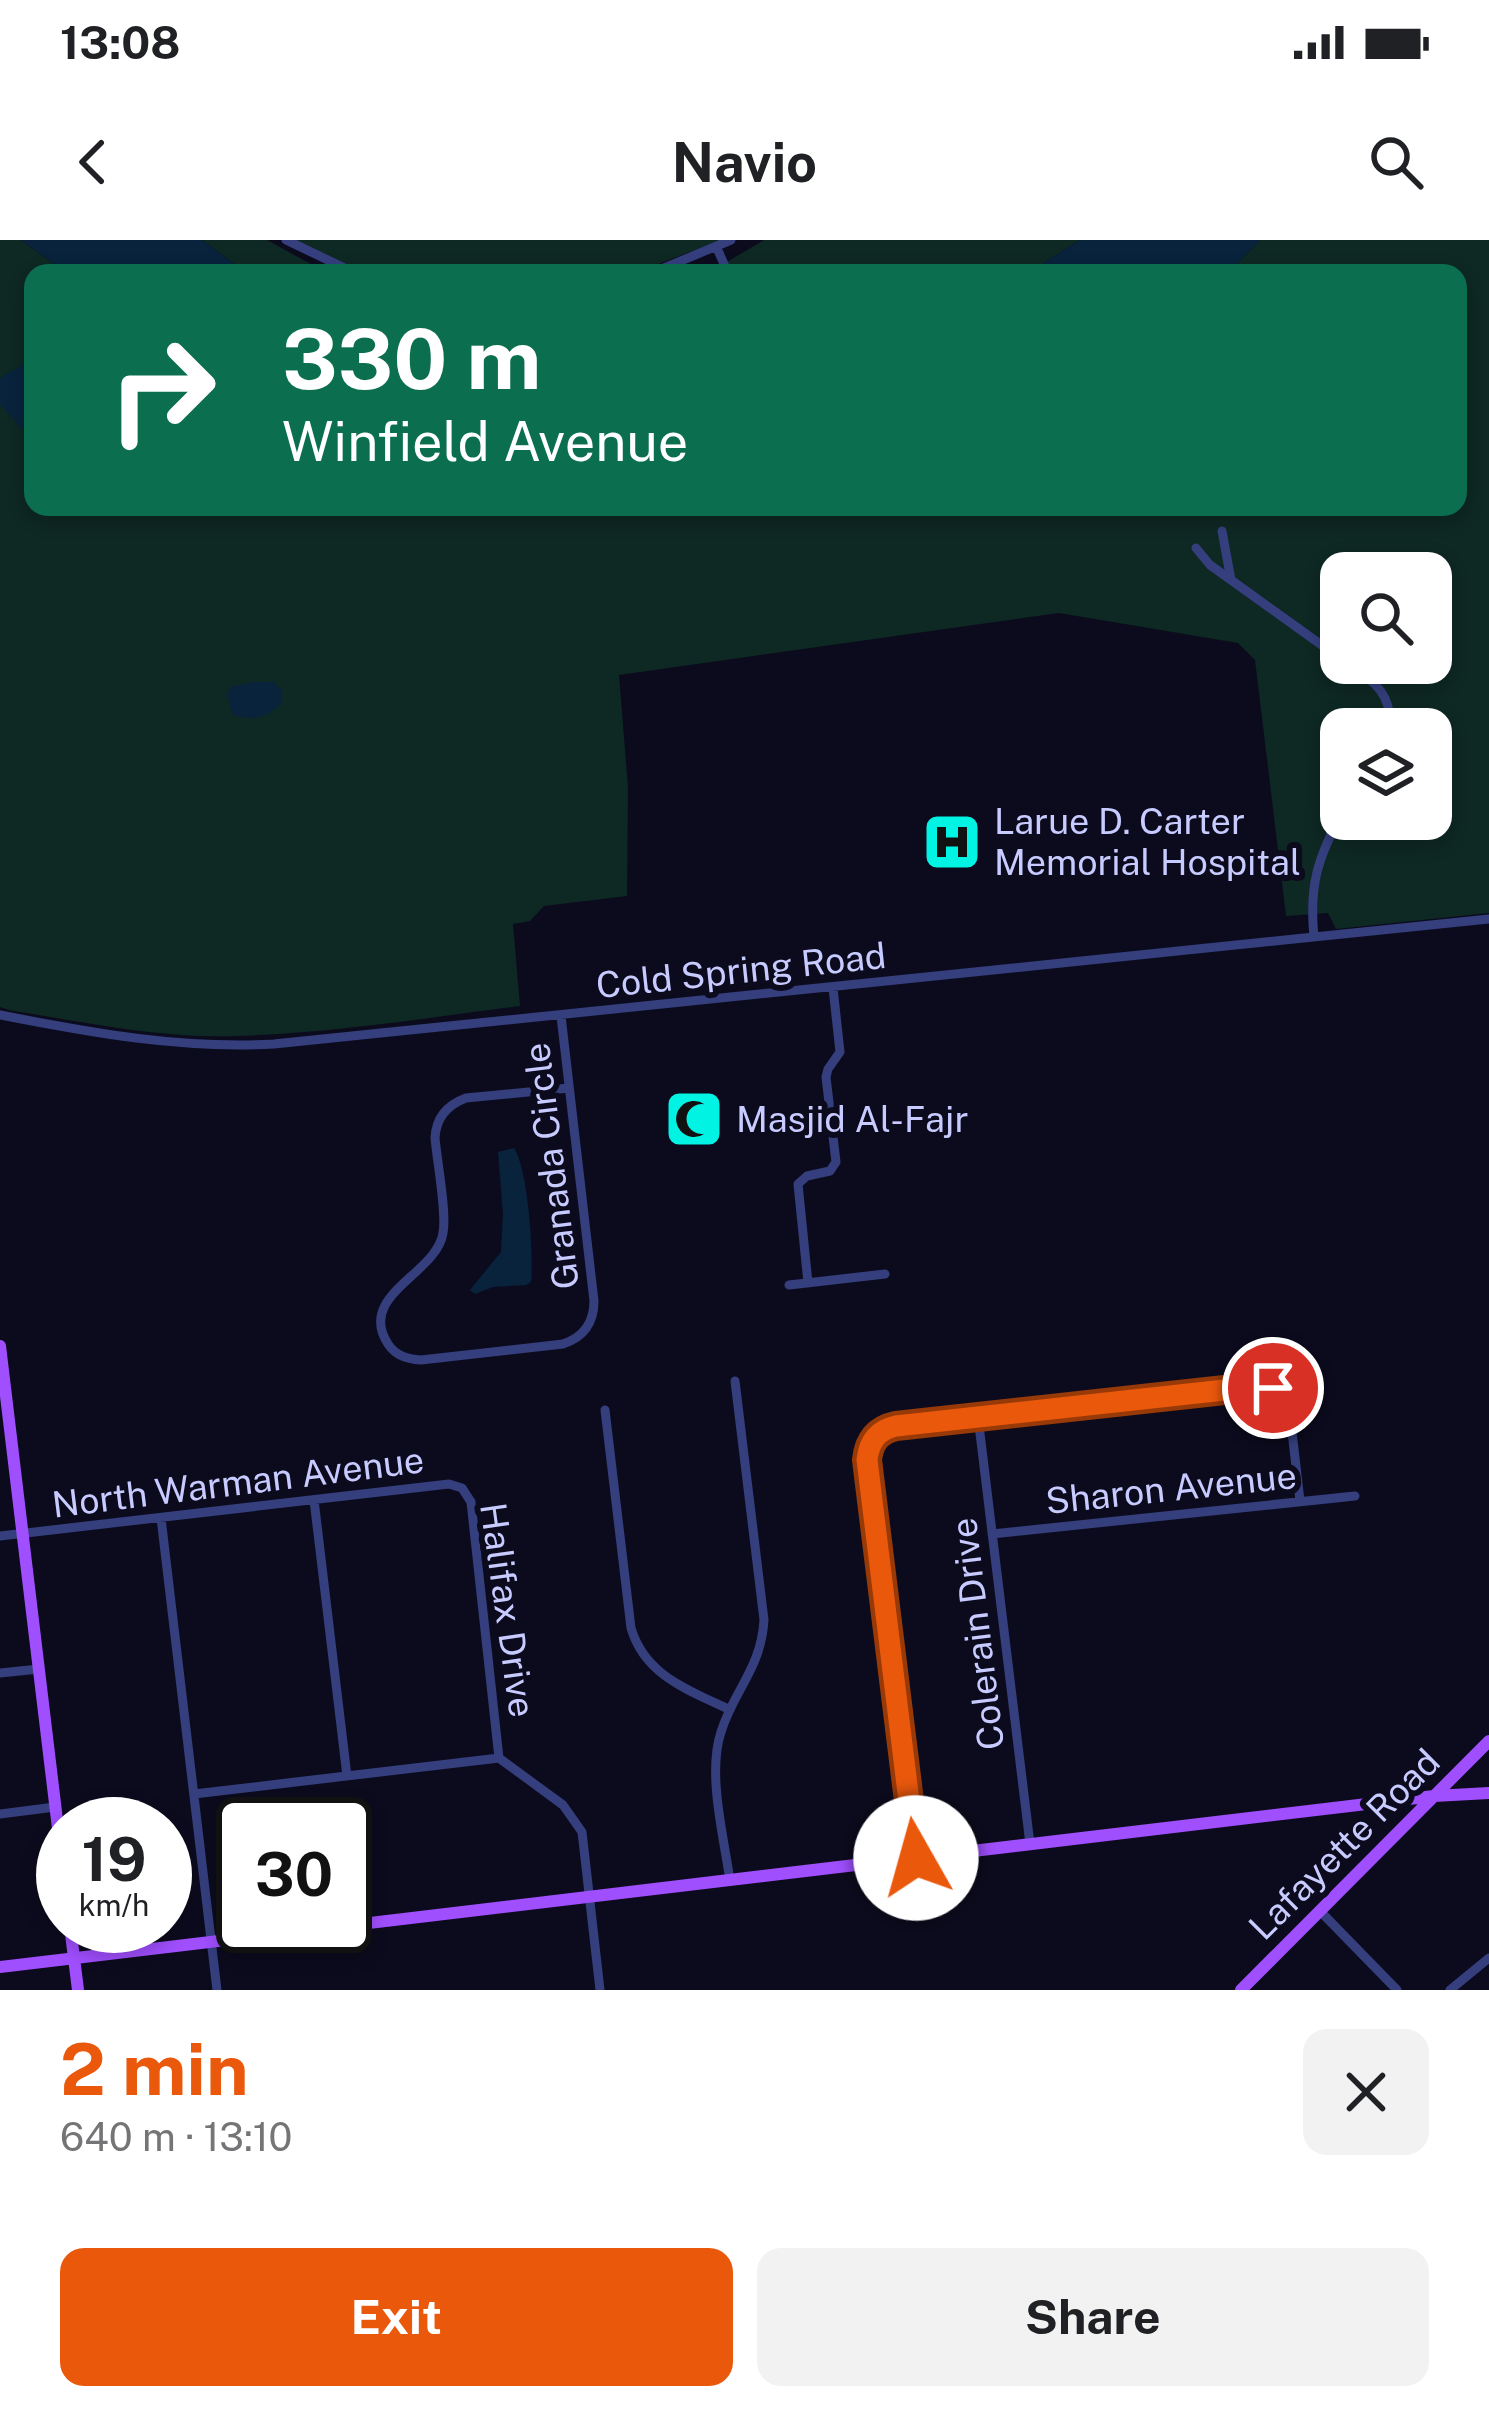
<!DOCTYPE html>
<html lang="en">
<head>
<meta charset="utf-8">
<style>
  body { margin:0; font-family:"Public Sans",sans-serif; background:#f2f2f2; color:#202124; height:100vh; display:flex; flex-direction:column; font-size:45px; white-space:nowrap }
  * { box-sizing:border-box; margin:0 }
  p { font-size:39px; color:#757577 }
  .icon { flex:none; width:66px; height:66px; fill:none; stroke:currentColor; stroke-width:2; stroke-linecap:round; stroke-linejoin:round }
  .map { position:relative; height:1750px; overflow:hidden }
  .panel { display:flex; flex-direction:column; background:#fff; flex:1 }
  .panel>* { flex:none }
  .guide { position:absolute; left:24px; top:24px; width:1443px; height:252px; border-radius:24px; box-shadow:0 6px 18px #0003; background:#0b6e4f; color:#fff; overflow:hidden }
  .fabs { position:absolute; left:1320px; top:312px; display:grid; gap:24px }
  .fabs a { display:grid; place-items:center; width:132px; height:132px; border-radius:24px; background:#fff; box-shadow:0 6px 18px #0003; font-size:60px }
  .speed { position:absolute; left:36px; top:1557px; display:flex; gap:24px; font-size:60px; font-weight:700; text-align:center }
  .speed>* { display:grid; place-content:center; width:156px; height:156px; border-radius:50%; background:#fff; box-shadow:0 6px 18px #0003; line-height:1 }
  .speed small { font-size:30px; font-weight:400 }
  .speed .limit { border:6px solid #111; border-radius:18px; background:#fff; color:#111 }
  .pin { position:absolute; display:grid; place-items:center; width:102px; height:102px; color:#fff; margin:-51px; border:6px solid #fff; border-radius:50%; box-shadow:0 3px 12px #0007 }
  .me { position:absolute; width:132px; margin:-66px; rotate:353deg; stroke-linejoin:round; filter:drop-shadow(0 0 9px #0008) }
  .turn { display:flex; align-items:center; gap:42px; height:252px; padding:0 60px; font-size:54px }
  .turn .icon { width:156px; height:156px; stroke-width:2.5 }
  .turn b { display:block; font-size:84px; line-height:102px }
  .round { display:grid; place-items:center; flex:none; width:126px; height:126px; border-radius:24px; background:#f2f2f2 }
  .head { display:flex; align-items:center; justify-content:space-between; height:204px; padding:0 60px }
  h1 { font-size:72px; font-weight:700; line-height:90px; color:#ea580c }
  .cta { display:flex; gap:24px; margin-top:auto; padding:24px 60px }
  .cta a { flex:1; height:138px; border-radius:24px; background:#ea580c; color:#fff; font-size:48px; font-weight:700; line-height:138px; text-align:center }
  .cta a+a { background:#f2f2f2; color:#202124 }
  .status { display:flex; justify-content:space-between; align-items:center; height:84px; padding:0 60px; background:#fff; direction:ltr }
  .status svg { height:33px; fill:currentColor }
  header { display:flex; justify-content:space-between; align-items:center; height:156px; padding:0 60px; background:#fff; font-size:54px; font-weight:700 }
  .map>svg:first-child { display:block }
  .green { fill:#0e2823; fill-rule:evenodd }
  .water { fill:#08233b }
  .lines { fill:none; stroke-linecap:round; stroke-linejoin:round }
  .minor { stroke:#353f7e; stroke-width:9 }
  .major { stroke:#a04fff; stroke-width:12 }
  .route-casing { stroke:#983908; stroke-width:30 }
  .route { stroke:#ea580c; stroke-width:21 }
  .labels { text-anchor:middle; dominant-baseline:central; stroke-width:12; stroke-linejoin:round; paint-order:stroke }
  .poi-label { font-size:36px; fill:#c8cbff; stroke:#0c0b1e; text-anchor:start }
  .street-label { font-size:36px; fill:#c8cbff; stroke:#0c0b1e }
</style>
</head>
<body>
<div class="status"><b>13:08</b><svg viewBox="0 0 49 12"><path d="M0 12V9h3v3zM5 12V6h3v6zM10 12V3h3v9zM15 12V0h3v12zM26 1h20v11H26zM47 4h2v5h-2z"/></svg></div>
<header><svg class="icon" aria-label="back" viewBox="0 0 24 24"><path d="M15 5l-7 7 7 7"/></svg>Navio<svg class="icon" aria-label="search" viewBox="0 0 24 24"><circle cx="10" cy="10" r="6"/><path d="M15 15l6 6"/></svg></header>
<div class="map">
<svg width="1489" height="1750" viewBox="0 0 1489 1750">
  <rect width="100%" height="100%" fill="#0c0b1e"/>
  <!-- green -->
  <path class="green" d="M0 0H21L67 33H33V267H1458V33H1228L1260 0H1489V673L1336 689 1328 673 1286 676 1255 420 1238 403 1059 373 619 435 628 547 627 656 544 666 530 681 513 684 520 766C426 778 331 793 237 796 162 799 83 782 9 770L0 767ZM1341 333H1431V423H1341ZM1341 489H1431V579H1341Z
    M202 0H267L327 33H246Z
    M295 0H722L634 33H364Z
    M764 0H1080L1028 33H731L727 22Z"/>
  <!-- water -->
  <path class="water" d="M21 0H202L246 33H67Z
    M1080 0H1260L1228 33H1028Z
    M33 110V184L28 189 21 188 0 164V138L21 126Z
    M254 442H273L282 451V463C266 478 254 481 233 475L227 455 230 447Z
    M514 908C528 929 534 1015 531 1042L526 1045 493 1047 475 1054 470 1050 501 1012 503 974 498 912Z"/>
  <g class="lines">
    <!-- minor -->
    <path class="minor" d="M286 0 355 33
      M716 6 728 33
      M652 33 731 0
      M1222 291 1231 340 1341 419
      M1196 308 1210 325 1231 340
      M1347 423C1374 442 1392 452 1390 489
      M1314 697C1309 647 1317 619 1341 575
      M0 775C92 793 180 809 274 804L1489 679
      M561 776C572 871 583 966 594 1061 594 1083 584 1097 563 1104L421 1120C407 1119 396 1116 388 1104 356 1055 437 1034 443 993 447 973 437 921 435 898 436 878 447 865 466 858L569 848
      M808 1043 798 944 807 936 830 931 836 922 826 837 828 829 840 812 833 748
      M789 1045 885 1034
      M605 1170 631 1388C645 1436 689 1450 730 1470
      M978 1177 1030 1604
      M314 1260 347 1536
      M161 1278 217 1750
      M992 1294 1355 1256
      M0 1296 449 1244 462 1248 471 1262 499 1518 563 1565 582 1592 600 1750
      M0 1433 39 1429
      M194 1554 499 1518
      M0 1574 55 1567
      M916 1618 867 1220C869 1201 878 1190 896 1186L1269 1147 1280 1152 1289 1166 1300 1261
      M730 1641C724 1597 707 1534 721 1492 734 1450 761 1429 764 1380L735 1141
      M1320 1671 1397 1750
      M1450 1750 1489 1718"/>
    <!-- major -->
    <path class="major" d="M0 1106 63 1630
      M70 1686 78 1750
      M0 1727 1434 1556 1489 1553
      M1241 1750 1489 1501"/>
  </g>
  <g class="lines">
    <!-- route casing -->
    <g class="route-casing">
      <path id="route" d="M916 1618 867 1220C869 1201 878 1190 896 1186L1261 1146 1273 1148"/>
    </g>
    <!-- route -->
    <use href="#route" class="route"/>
  </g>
  <!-- icons -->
  <defs>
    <g id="hospital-square" transform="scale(3)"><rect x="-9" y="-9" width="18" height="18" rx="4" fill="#00f3e3" stroke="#0c0b1e"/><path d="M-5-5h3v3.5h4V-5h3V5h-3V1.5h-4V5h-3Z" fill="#111"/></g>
    <g id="mosque-square" transform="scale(3)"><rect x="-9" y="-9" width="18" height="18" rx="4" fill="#00f3e3" stroke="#0c0b1e"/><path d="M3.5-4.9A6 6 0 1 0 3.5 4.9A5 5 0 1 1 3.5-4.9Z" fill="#111"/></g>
  </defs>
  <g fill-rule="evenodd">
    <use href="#hospital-square" x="952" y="602"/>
    <use href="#mosque-square" x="694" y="879"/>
  </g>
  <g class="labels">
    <!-- poi labels -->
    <g class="poi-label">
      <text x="994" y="581">Larue D. Carter<tspan x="994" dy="41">Memorial Hospital</tspan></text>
      <text x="736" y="879">Masjid Al-Fajr</text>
    </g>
    <!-- street labels -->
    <g class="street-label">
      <text transform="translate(741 730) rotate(-6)">Cold Spring Road</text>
      <text transform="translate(551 926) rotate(-97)">Granada Circle</text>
      <text transform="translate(238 1242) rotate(-7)">North Warman Avenue</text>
      <text transform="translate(1171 1248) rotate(-6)">Sharon Avenue</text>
      <text transform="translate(508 1370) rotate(82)">Halifax Drive</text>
      <text transform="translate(977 1394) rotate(-97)">Colerain Drive</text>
      <text transform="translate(1344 1604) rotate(-45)">Lafayette Road</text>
    </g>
  </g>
</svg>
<div class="fabs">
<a><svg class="icon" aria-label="search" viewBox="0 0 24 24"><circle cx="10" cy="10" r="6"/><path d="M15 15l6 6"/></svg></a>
<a><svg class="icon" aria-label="layers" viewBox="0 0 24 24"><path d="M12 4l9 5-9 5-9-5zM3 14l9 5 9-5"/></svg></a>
</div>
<div class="speed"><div>19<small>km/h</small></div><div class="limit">30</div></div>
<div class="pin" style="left:1273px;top:1148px;background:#d93025"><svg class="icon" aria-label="arrive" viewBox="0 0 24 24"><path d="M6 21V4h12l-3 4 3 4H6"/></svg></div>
<svg class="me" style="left:916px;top:1618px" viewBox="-20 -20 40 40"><circle r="19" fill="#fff"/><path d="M0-13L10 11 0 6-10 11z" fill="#ea580c"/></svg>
<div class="guide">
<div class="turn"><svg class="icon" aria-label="right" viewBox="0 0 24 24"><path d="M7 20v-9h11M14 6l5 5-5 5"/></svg><div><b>330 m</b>Winfield Avenue</div></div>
</div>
</div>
<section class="panel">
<div class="head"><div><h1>2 min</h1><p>640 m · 13:10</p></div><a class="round"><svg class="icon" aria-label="close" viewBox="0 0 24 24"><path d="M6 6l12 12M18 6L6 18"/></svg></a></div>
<div class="cta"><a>Exit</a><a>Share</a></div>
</section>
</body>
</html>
